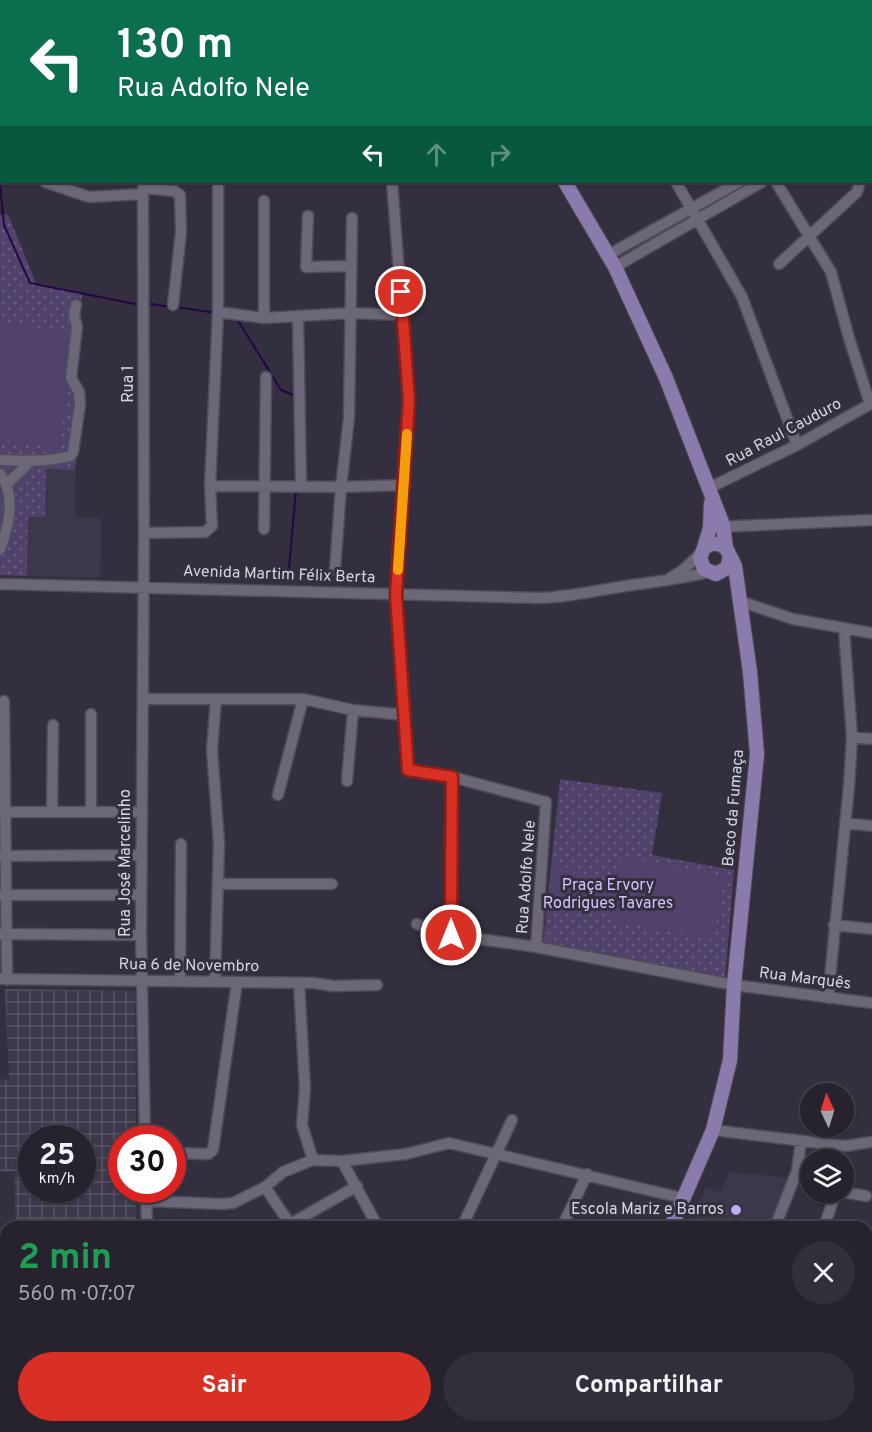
<!DOCTYPE html>
<html lang="pt">
<head>
<meta charset="utf-8">
<style>
  body { margin:0; font-family:Overpass,sans-serif; background:#332f3a; color:#f1f3f6; height:100vh; display:flex; flex-direction:column; font-size:22px; white-space:nowrap }
  * { box-sizing:border-box; margin:0 }
  p { font-size:20px; color:#a4a4aa }
  .icon { flex:none; width:33px; height:33px; fill:none; stroke:currentColor; stroke-width:2; stroke-linecap:round; stroke-linejoin:round }
  .map { position:relative; flex:1; overflow:hidden }
  .side { position:absolute; left:0px; top:1221px; width:873px; height:212px; display:flex; flex-direction:column; background:#27232e; border-radius:18px 18px 0 0; box-shadow:0 2px 4px #0004,0 0 0 2px #43404a }
  .side>* { flex:none }
  .top-card { position:absolute; left:0px; top:0px; width:873px; height:183px; box-shadow:0 2px 4px #0004,0 0 0 2px #43404a; background:#0b6e4f; color:#fff; overflow:hidden }
  .needle { width:39px; rotate:356deg }
  .fabs { position:absolute; left:800px; top:1083px; display:grid; gap:12px }
  .fabs a { display:grid; place-items:center; width:54px; height:54px; border-radius:50%; background:#27232e; box-shadow:0 2px 4px #0004,0 0 0 2px #43404a; font-size:30px }
  .speed { position:absolute; left:18px; top:1125px; display:flex; gap:12px; font-size:30px; font-weight:700; text-align:center }
  .speed>* { display:grid; place-content:center; width:78px; height:78px; border-radius:50%; background:#27232e; box-shadow:0 2px 4px #0004,0 0 0 2px #43404a; line-height:1 }
  .speed small { font-size:15px; font-weight:400 }
  .speed .limit { border:9px solid #d22; background:#fff; color:#111 }
  .pin { position:absolute; display:grid; place-items:center; width:51px; height:51px; color:#fff; margin:-26px; border:3px solid #fff; border-radius:50%; box-shadow:0 2px 6px #0007 }
  .me { position:absolute; width:66px; margin:-33px; rotate:0deg; stroke-linejoin:round; filter:drop-shadow(0 0 4px #0008) }
  .turn { display:flex; align-items:center; gap:21px; height:126px; padding:0 18px; font-size:27px }
  .turn .icon { width:78px; height:78px; stroke-width:2.5 }
  .turn b { display:block; font-size:42px; line-height:51px }
  .lanes { display:flex; align-items:center; height:57px; padding:0 18px; background:#0003; justify-content:center; gap:30px; direction:ltr }
  .lanes .off { opacity:.35 }
  .round { display:grid; place-items:center; flex:none; width:63px; height:63px; border-radius:32px; background:#332f3a }
  .summary { display:flex; align-items:center; justify-content:space-between; height:102px; padding:0 18px }
  h1 { font-size:36px; font-weight:700; line-height:45px; color:#1e9e55 }
  .primary-button { display:flex; gap:12px; margin-top:auto; padding:12px 18px }
  .primary-button a { flex:1; height:69px; border-radius:36px; background:#d93025; color:#fff; font-size:24px; font-weight:700; line-height:69px; text-align:center }
  .primary-button a+a { background:#332f3a; color:#f1f3f6 }
  .map>svg:first-child { display:block }
  .built { fill:#3d374b }
  .industrial { fill:url(#industrial-grid); fill-rule:evenodd }
  .park { fill:url(#park-dots) }
  .garden { fill:#50426a }
  .lines { fill:none; stroke-linecap:round; stroke-linejoin:round }
  .stream { stroke:#240646; stroke-width:2 }
  .minor-casing { stroke:#4f4c59; stroke-width:13 }
  .major-casing { stroke:#4f4c59; stroke-width:16 }
  .minor { stroke:#6b6777; stroke-width:10 }
  .major { stroke:#8b7bac; stroke-width:14 }
  .route-casing { stroke:#8d1f18; stroke-width:15 }
  .route { stroke:#d93025; stroke-width:10 }
  .slow { stroke:#f59e0b; stroke-width:10 }
  .poi-dot { fill:#c1a8f3; stroke:#342f3e; stroke-width:2 }
  .labels { text-anchor:middle; dominant-baseline:central; stroke-width:6; stroke-linejoin:round; paint-order:stroke }
  .street-label { font-size:16px; fill:#d6d4dd; stroke:#342f3e }
  .park-label { font-size:16px; fill:#d4c2fc; stroke:#342f3e }
  .poi-label { font-size:16px; fill:#d6d4dd; stroke:#342f3e; text-anchor:end }
</style>
</head>
<body>
<div class="map">
<svg width="872" height="1432" viewBox="0 0 872 1432">
  <defs>
    <pattern id="industrial-grid" width="8" height="8" patternUnits="userSpaceOnUse" patternTransform="scale(1.5)"><rect width="8" height="8" fill="#3d374b"/><path d="M0 4h8M4 0v8" fill="none" stroke="#585364"/></pattern>
    <pattern id="park-dots" width="8" height="8" patternUnits="userSpaceOnUse" patternTransform="scale(1.5)"><rect width="8" height="8" fill="#50426a"/><path d="M2 2h.1M6 6h.1" fill="none" stroke="#685c7f" stroke-width="1.8" stroke-linecap="round"/></pattern>
  </defs>
  <rect width="100%" height="100%" fill="#342f3e"/>
  <!-- built -->
  <path class="built" d="M46 469 75 470 76 517 101 518 100 578 27 576 28 516H45Z
    M730 1172 790 1178 769 1227H688L706 1187 720 1193Z"/>
  <!-- industrial -->
  <path class="industrial" d="M5 989 135 991 136 1138H122V1190H136V1227H16L14 1172H0V1080L9 1079ZM32 1138H82V1190H32Z"/>
  <!-- park -->
  <path class="park" d="M0 0H209L2 2 1 126Z
    M8 214 36 283 82 293 77 377 83 393 75 470 46 469 45 517H28L27 576 0 575V215Z
    M560 779 662 793 652 855 734 870 725 979 543 944Z"/>
  <!-- garden -->
  <path class="garden" d="M2 322 76 333 59 449 0 440Z
    M622 857 725 876 713 939 610 920Z
    M553 866 574 868 570 907 550 905Z"/>
  <g class="lines">
    <!-- stream -->
    <path class="stream" d="M0 185 4 225 30 283 135 304
      M151 304 171 307
      M177 307 216 313
      M237 319 281 390 296 396
      M288 580 296 490"/>
    <!-- minor casing -->
    <g class="minor-casing">
      <path id="minor" d="M536 0 537 2
        M709 0 711 2
        M220 2V0
        M391 2V0
        M620 2 621 0
        M727 2 728 0
        M823 2 824 0
        M872 16V15
        M0 21 2 20
        M872 140V139
        M0 159 2 160
        M45 182 89 197 143 194
        M392 182 409 400 396 595 408 770 452 777 546 802 536 947
        M676 182 742 297 797 445
        M776 182 831 272 849 338 870 404
        M143 188 174 191 180 195 181 232 173 305
        M264 201V318
        M308 216 306 267 351 266
        M608 255 739 182
        M779 264 857 192 860 182
        M615 267 762 182
        M218 312 264 318 351 313 403 315
        M298 317 301 486
        M0 460C24 461 47 462 70 456L73 452 80 404 79 392 71 378 77 327 74 315 76 305
        M0 474C16 495 9 526 0 549
        M7 484 30 462
        M210 486 341 487 405 485
        M709 488 797 445 872 403
        M717 527 872 520
        M264 529 266 377
        M144 533 205 532 212 526 210 486 218 312V182
        M335 570 341 487 349 418 352 218
        M670 578 683 570 700 554
        M0 584 541 598C568 597 593 591 620 587 650 582 679 580 708 572
        M742 602 793 619 872 633
        M143 699H303L353 710 405 715
        M4 701 7 980
        M852 737 872 739
        M347 781 353 710
        M278 795 303 699
        M52 811 53 725
        M91 811V714
        M0 812H141
        M845 823 872 826
        M0 856 141 855
        M219 884H332
        M0 895H141
        M417 924 451 935 536 947 734 985 872 1003
        M834 925 872 929
        M0 934 141 935
        M451 935 452 777
        M0 979 314 983 333 986 377 985
        M180 980 181 844
        M215 981 219 843 212 750 216 699
        M299 983 305 1088 302 1125 313 1160
        M828 998 849 786 852 737 844 629
        M713 1130 845 1146 872 1142
        M145 1138 141 935 144 533 143 194 146 182
        M172 1153 208 1154 213 1150 237 982
        M342 1161 378 1227
        M265 1187 292 1227
        M146 1190 147 1227
        M843 1192 866 1196
        M146 1201 223 1204 233 1203 265 1187 283 1172 313 1160 342 1161 406 1154 449 1143 682 1198
        M285 1227 357 1186
        M462 1227 512 1120
        M562 1227 587 1174
        M775 1227 797 1171 801 1141
        M824 1227 836 1192
        M867 1341 872 1340
        M0 1369H6
        M0 1412H6
        M146 1426V1432
        M208 1426 211 1432
        M506 1426V1432
        M14 1432V1426
        M98 1432V1426
        M330 1432 331 1426
        M383 1432V1426
        M683 1432 686 1426"/>
    </g>
    <!-- major casing -->
    <g class="major-casing">
      <path id="major" d="M486 0V2
        M565 182 615 267 666 378 723 525 726 548
        M704 548 710 528 711 503
        M671 1227 713 1130 730 1060 734 985 757 754 750 672 735 566 726 548 719 544H711L704 548 700 558 704 569 716 574 727 568 730 556
        M602 1426 605 1432"/>
    </g>
    <!-- minor -->
    <use href="#minor" class="minor"/>
    <!-- major -->
    <use href="#major" class="major"/>
  </g>
  <g class="lines">
    <!-- route casing -->
    <g class="route-casing">
      <path id="route" d="M401 292 409 400 396 595 408 770 452 777 451 935"/>
    </g>
    <!-- route -->
    <use href="#route" class="route"/>
    <!-- slow -->
    <path class="slow" d="M398 570 407 434"/>
  </g>
  <!-- markers -->
  <circle class="poi-dot" cx="736" cy="1210" r="6"/>
  <g class="labels">
    <!-- street labels -->
    <g class="street-label">
      <text transform="translate(129 384) rotate(-90)">Rua 1</text>
      <text transform="translate(784 433) rotate(-28)">Rua Raul Cauduro</text>
      <text transform="translate(279 575) rotate(2)">Avenida Martim Félix Berta</text>
      <text transform="translate(734 808) rotate(-85)">Beco da Fumaça</text>
      <text transform="translate(126 863) rotate(-90)">Rua José Marcelinho</text>
      <text transform="translate(527 877) rotate(-86)">Rua Adolfo Nele</text>
      <text transform="translate(189 966) rotate(1)">Rua 6 de Novembro</text>
      <text transform="translate(805 979) rotate(7)">Rua Marquês</text>
    </g>
    <!-- park labels -->
    <g class="park-label">
      <text x="608" y="886">Praça Ervory<tspan x="608" dy="18">Rodrigues Tavares</tspan></text>
    </g>
    <!-- poi labels -->
    <g class="poi-label">
      <text x="724" y="1210">Escola Mariz e Barros</text>
    </g>
  </g>
</svg>
<div class="fabs">
<a><svg class="needle" viewBox="-14 -14 28 28"><path d="M0-13l5 13h-10z" fill="#e53935"/><path d="M0 13l5-13h-10z" fill="#a4a4aa"/></svg></a>
<a><svg class="icon" aria-label="layers" viewBox="0 0 24 24"><path d="M12 4l9 5-9 5-9-5zM3 14l9 5 9-5"/></svg></a>
</div>
<div class="speed"><div>25<small>km/h</small></div><div class="limit">30</div></div>
<div class="pin" style="left:401px;top:292px;background:#d93025"><svg class="icon" aria-label="arrive" viewBox="0 0 24 24"><path d="M6 21V4h12l-3 4 3 4H6"/></svg></div>
<svg class="me" style="left:451px;top:935px" viewBox="-20 -20 40 40"><circle r="17" fill="#d93025" stroke="#fff" stroke-width="3"/><path d="M0-11L8 9 0 5-8 9z" fill="#fff"/></svg>
<div class="top-card">
<div class="turn"><svg class="icon" aria-label="left" viewBox="0 0 24 24"><path d="M17 20v-9H6M10 6l-5 5 5 5"/></svg><div><b>130 m</b>Rua Adolfo Nele</div></div>
<div class="lanes"><svg class="icon" aria-label="left" viewBox="0 0 24 24"><path d="M17 20v-9H6M10 6l-5 5 5 5"/></svg><svg class="icon off" aria-label="ahead" viewBox="0 0 24 24"><path d="M12 20V5M6 11l6-6 6 6"/></svg><svg class="icon off" aria-label="right" viewBox="0 0 24 24"><path d="M7 20v-9h11M14 6l5 5-5 5"/></svg></div>
</div>
<section class="side">
<div class="summary"><div><h1>2 min</h1><p>560 m · 07:07</p></div><a class="round"><svg class="icon" aria-label="close" viewBox="0 0 24 24"><path d="M6 6l12 12M18 6L6 18"/></svg></a></div>
<div class="primary-button"><a>Sair</a><a>Compartilhar</a></div>
</section>
</div>
</body>
</html>
